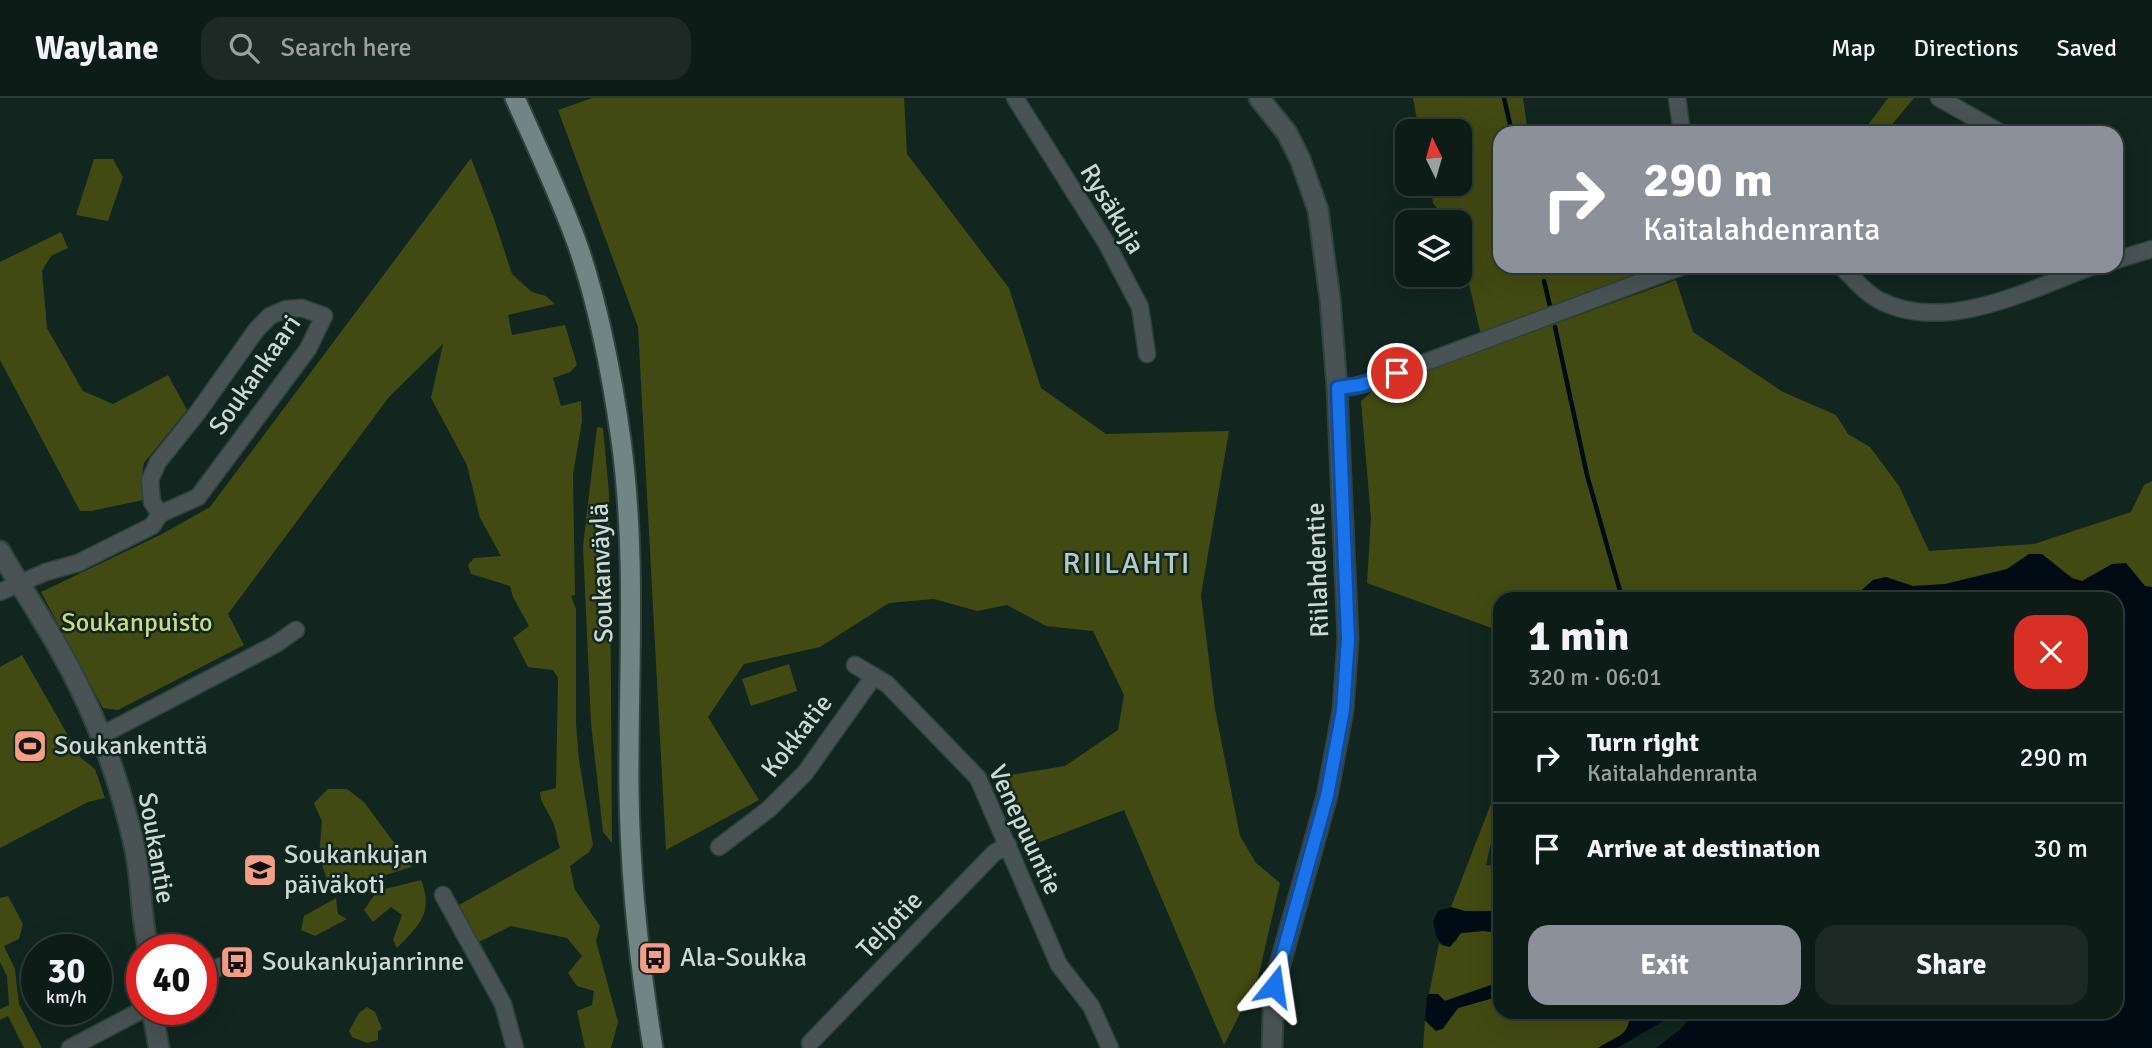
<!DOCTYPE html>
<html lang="en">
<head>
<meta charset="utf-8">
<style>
  body { margin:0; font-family:Signika,sans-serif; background:#1c2924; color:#f1f3f6; height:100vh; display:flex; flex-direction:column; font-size:26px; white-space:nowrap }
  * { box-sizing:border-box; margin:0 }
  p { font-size:23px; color:#9ba1a1 }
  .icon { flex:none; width:38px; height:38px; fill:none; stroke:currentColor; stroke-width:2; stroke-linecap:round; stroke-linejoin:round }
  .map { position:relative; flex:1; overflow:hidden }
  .panel { position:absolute; left:1493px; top:494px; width:630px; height:427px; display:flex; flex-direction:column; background:#0e1c17; border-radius:21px; box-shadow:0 7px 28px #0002,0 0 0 2px #2e3a36 }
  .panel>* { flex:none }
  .banner { position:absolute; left:1493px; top:28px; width:630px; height:147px; border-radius:21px; box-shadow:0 7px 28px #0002,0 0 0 2px #2e3a36; background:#8c9099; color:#fff; overflow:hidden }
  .needle { width:46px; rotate:355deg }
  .fabs { position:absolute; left:1395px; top:21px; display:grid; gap:14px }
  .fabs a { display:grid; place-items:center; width:77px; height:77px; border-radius:14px; background:#0e1c17; box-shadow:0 7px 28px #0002,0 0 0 2px #2e3a36; font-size:35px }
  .speed { position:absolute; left:21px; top:836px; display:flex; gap:14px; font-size:35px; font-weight:700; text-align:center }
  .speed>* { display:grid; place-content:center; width:91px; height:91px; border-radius:50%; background:#0e1c17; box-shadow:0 7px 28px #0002,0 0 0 2px #2e3a36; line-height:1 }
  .speed small { font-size:18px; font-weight:400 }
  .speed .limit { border:10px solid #d22; background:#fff; color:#111 }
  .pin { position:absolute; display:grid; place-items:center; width:60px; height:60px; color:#fff; margin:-30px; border:4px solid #fff; border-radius:50%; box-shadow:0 2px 7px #0007 }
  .me { position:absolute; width:77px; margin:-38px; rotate:15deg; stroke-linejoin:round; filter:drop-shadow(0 0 5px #0008) }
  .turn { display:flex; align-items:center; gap:24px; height:147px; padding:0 35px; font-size:32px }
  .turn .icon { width:91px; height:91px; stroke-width:2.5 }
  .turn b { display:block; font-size:49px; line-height:60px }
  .round { display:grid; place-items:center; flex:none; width:74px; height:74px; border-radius:21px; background:#1c2924 }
  .head { display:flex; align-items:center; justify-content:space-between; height:119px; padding:0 35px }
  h1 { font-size:42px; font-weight:700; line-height:52px }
  .primary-button { display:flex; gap:14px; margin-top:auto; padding:14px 35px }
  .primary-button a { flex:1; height:80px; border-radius:21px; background:#8c9099; color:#fff; font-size:28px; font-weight:700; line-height:80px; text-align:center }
  .primary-button a+a { background:#1c2924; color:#f1f3f6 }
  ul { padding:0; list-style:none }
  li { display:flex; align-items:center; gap:21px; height:91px; padding:0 35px; border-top:2px solid #2e3a36 }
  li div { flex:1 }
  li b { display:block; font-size:26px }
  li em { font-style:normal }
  header { display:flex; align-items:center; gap:42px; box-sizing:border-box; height:98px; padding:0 35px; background:#0e1c17; border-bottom:2px solid #2e3a36 }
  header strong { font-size:33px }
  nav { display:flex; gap:38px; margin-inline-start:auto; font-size:24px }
  .search { width:490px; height:63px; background:#1c2924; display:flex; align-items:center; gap:18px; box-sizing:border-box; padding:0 24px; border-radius:21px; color:#9ba1a1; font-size:26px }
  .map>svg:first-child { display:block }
  .green { fill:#424a13 }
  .water { fill:#000c15 }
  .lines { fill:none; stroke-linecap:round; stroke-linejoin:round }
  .stream { stroke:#000c15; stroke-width:4.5 }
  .minor-casing { stroke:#30423c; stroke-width:19 }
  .tertiary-casing { stroke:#30423c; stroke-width:23 }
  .primary-casing { stroke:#30423c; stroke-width:23 }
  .minor { stroke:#495353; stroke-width:16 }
  .tertiary { stroke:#495353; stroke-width:19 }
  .primary { stroke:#718585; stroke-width:19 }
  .route-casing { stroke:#114b97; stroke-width:18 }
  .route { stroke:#1a73e8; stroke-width:12 }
  .labels { text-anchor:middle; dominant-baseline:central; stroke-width:5; stroke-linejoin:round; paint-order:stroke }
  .street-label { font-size:26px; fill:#ced9d5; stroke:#12251f }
  .park-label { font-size:26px; fill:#ccdb81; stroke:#12251f }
  .poi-label { font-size:26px; fill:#ced9d5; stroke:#12251f; text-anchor:start }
  .quarter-label { font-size:30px; letter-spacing:2px; fill:#b5cbc3; stroke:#12251f }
</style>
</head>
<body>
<header>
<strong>Waylane</strong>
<div class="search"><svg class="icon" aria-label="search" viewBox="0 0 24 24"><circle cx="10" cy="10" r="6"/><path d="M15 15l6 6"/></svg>Search here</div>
<nav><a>Map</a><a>Directions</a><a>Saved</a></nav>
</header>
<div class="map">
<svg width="2152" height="950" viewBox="0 0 2152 950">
  <rect width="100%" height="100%" fill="#12251f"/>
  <!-- green -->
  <path class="green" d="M592 0H904L907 56 1009 190 1041 290 1106 336 1229 333 1201 497 1215 611 1240 738 1256 765 1280 785 1258 880 1224 947 1124 712 1027 749 998 679 1065 668 1118 632 1124 597 1093 533 1046 528 1007 507 977 513 934 501 889 505 820 549 744 566 708 619 759 702 666 752 638 229 558 12Z
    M1413 0H1523L1528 35H1500V168H1664L1481 237 1460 148V124H1448L1433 105 1430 86H1460V33H1419Z
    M1888 0H1914L1885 35H1862Z
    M471 60 494 121 512 176 532 194 546 198 555 206 508 217 512 237 565 227 577 267 570 274 553 280 561 308 581 303 582 323 573 377 575 497 571 498 576 511V626L579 662 593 747 589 754 570 768 575 792 600 828 596 843 618 924 611 950H585L577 913 592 907 594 893 577 888 568 875 582 858 567 840 511 828 479 844 459 807 560 750C557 743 557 735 554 727 550 715 540 706 540 694L556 690 558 580 553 572 528 569 513 540 529 528 513 499 510 488 471 476 468 467 474 460 501 458 480 420 467 367 431 300 443 246 389 299 228 516 244 547 118 612 103 610 41 494 162 436 210 409Z
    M94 61H113L123 79 108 123 76 117Z
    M61 134 68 150 51 158 42 173 47 230 83 293 113 306 168 277 187 312 144 365 141 385 143 402 91 413H80L0 262V164Z
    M1676 182 1693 234 1783 294 1836 317 1848 336 1870 349 1899 388 1929 453 2034 446 2131 414 2144 387 2152 383V514L2116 500H1500V533L1367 485 1371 420 1361 303 1375 291Z
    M597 329 603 330 609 395 610 442 612 745 603 734 591 625 583 448Z
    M22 557 81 660 95 671 105 700 88 704 0 750V569Z
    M789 566 797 593 751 608 742 581Z
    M328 691H347L364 704 412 769 356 786 329 789 319 757 322 724 314 705Z
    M1500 692V722L1496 723 1486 767 1500 768V818L1463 821 1451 809 1492 703Z
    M421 782C434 814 419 828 397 850L393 842 402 817 391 809 373 824 364 812 377 793Z
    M8 798 23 826 19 841 4 848 15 871 19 906 42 950H24L8 918 0 922V911L9 907 7 878 0 864V800Z
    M336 800 338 816 347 821 315 838 301 832 304 818Z
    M1500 831V884L1445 903 1438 897 1429 896 1439 845 1443 848 1456 843 1460 835Z
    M1500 898V914H1629L1630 927 1628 933 1598 950H1423L1425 922 1430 928 1443 931 1458 910Z
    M367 909 375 914 382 931 378 933V942L367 945 352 939 349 933 359 915Z"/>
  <!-- water -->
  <path class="water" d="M2029 456H2042L2072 480 2082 483 2112 466 2126 465 2145 488 2152 489V950H1656L1681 931 1694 914H2116V500H1853L1873 482 1886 479 1913 488 1945 486 2007 471Z
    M1451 809 1465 813H1500V835L1483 833 1461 835 1450 849C1436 847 1436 835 1433 823L1438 813Z
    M1500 884V898L1458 910 1442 931 1436 933 1425 922 1427 899 1429 896H1438L1445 903Z
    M1629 914H1679L1617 950H1598C1617 938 1631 938 1629 914Z"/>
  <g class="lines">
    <!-- stream -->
    <path class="stream" d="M1504 0 1512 35
      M1544 183 1550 208
      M1555 229 1587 377 1622 500"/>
    <!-- minor casing -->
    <g class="minor-casing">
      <path id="minor" d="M1015 0 1107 146 1140 209 1147 256
        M1677 0 1682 35
        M1939 0 2001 35
        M2116 162 2152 151
        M1841 168C1853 180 1866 196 1881 203 1946 236 2031 191 2093 168
        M1337 290 1352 289 1378 282 1683 168
        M0 494 46 474 78 465 152 428 160 416 198 399 308 251 324 218 302 210 286 211 270 218 257 231 198 314 158 364 150 382 152 404 160 416
        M855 567 887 586 978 680 1059 867 1091 908 1110 950
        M100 638 276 546 296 532
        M719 749 769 711 805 675 874 578
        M443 797 503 906 515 950
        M201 879 221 868
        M810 945 994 755 1008 747
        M70 950 142 912"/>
    </g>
    <!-- tertiary casing -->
    <g class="tertiary-casing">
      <path id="tertiary" d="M1259 0 1287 35 1300 61 1318 112 1330 201 1337 290 1348 541 1343 612 1327 698 1274 888 1272 950
        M0 453C12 475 26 495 39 517 73 571 101 630 119 690 126 714 133 738 137 763 142 793 141 823 149 852
        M152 912 159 950"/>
    </g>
    <!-- primary casing -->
    <g class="primary-casing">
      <path id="primary" d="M515 0C537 50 561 99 579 151 600 213 612 278 621 342 637 458 628 575 629 692 630 778 639 864 653 950"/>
    </g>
    <!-- minor -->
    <use href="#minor" class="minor"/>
    <!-- tertiary -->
    <use href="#tertiary" class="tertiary"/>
    <!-- primary -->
    <use href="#primary" class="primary"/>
  </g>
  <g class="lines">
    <!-- route casing -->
    <g class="route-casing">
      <path id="route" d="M1274 888 1327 698 1343 612 1348 541 1338 290 1360 287 1397 275"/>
    </g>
    <!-- route -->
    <use href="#route" class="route"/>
  </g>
  <!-- icons -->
  <defs>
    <g id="stadium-square" transform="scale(1.75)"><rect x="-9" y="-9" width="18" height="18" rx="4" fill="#f49e88" stroke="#12251f"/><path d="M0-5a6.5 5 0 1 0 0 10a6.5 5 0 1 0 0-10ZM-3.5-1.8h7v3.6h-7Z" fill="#111"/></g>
    <g id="school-square" transform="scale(1.75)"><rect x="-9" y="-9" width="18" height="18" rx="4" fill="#f49e88" stroke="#12251f"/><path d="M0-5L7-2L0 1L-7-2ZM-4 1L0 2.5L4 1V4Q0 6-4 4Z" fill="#111"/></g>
    <g id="bus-square" transform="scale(1.75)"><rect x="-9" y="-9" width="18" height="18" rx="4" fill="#f49e88" stroke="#12251f"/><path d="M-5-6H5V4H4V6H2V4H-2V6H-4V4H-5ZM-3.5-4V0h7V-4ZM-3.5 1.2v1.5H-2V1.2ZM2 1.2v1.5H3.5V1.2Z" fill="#111"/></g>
  </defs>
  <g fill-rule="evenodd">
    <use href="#stadium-square" x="30" y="648"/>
    <use href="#school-square" x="260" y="772"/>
    <use href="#bus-square" x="655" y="860"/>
    <use href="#bus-square" x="237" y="864"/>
  </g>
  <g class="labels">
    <!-- street labels -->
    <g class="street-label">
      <text transform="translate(1112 111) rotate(59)">Rysäkuja</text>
      <text transform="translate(255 277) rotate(-55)">Soukankaari</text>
      <text transform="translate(1318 472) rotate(-92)">Riilahdentie</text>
      <text transform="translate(602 475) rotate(-92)">Soukanväylä</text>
      <text transform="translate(797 638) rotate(-52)">Kokkatie</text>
      <text transform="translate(1025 732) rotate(65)">Venepuuntie</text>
      <text transform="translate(156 750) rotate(80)">Soukantie</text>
      <text transform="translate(890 827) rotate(-46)">Teljotie</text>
    </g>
    <!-- park labels -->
    <g class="park-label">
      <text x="137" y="525">Soukanpuisto</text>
    </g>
    <!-- poi labels -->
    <g class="poi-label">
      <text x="54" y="648">Soukankenttä</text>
      <text x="284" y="757">Soukankujan<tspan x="284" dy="30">päiväkoti</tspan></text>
      <text x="680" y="860">Ala-Soukka</text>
      <text x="262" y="864">Soukankujanrinne</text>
    </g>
    <!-- quarter labels -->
    <g class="quarter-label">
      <text x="1127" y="465">RIILAHTI</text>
    </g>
  </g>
</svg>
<div class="fabs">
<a><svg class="needle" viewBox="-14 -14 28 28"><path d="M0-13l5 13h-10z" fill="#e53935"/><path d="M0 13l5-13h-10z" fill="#9ba1a1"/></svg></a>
<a><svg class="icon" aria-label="layers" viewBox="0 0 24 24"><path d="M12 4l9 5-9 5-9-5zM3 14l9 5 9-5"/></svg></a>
</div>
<div class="speed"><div>30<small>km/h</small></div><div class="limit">40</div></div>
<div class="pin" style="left:1397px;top:275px;background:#d93025"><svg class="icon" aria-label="arrive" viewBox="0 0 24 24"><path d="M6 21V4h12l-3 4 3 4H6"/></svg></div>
<svg class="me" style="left:1274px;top:888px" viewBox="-20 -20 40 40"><path d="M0-17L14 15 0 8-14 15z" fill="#1a73e8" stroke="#fff" stroke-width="4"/></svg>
<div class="banner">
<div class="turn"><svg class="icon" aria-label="right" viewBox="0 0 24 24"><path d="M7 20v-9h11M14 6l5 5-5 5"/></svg><div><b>290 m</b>Kaitalahdenranta</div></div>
</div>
<section class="panel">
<div class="head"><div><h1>1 min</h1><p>320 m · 06:01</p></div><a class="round" style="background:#d93025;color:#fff"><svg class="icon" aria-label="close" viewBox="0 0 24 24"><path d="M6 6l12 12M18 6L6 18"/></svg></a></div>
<ul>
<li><svg class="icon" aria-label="right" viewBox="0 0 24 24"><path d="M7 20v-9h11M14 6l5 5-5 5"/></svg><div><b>Turn right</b><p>Kaitalahdenranta</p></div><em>290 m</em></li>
<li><svg class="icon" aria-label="arrive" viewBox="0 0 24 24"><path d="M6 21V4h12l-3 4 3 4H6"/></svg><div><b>Arrive at destination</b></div><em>30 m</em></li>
</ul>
<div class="primary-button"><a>Exit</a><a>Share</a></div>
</section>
</div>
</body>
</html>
